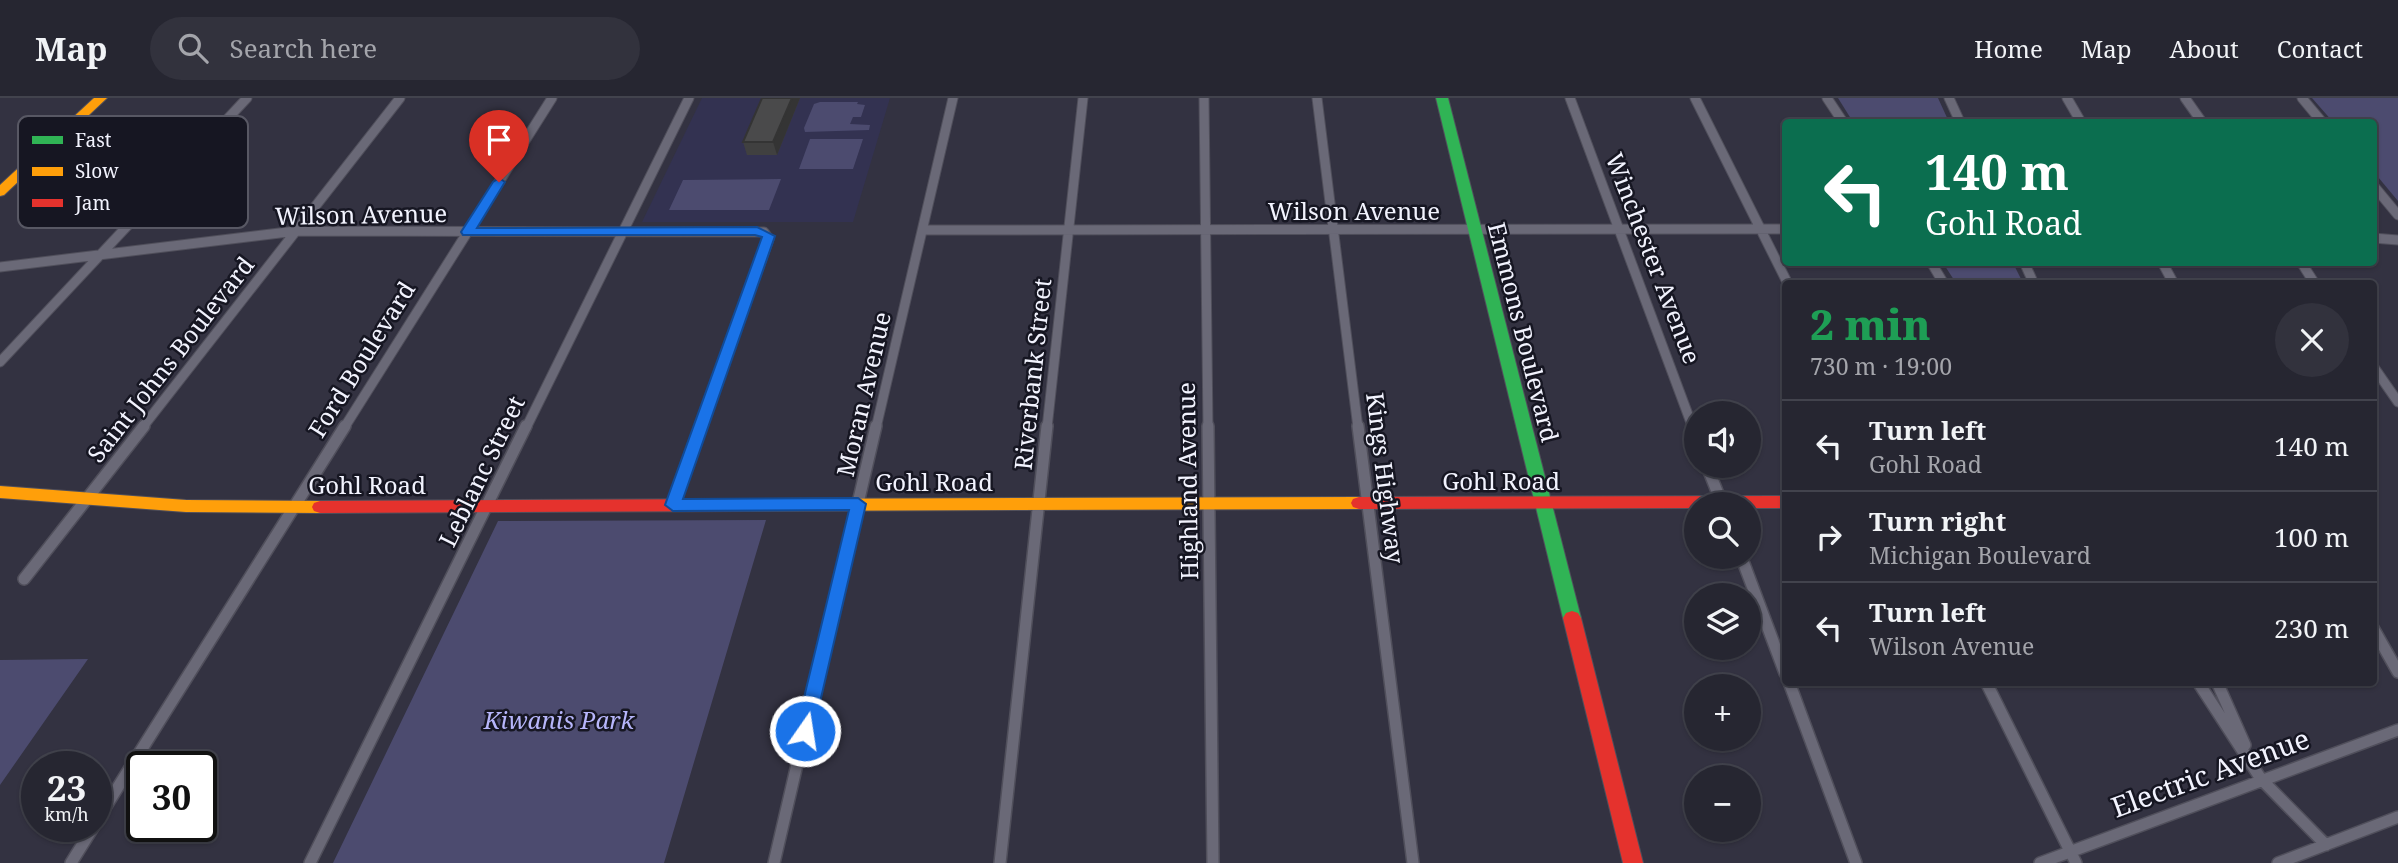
<!DOCTYPE html>
<html lang="en">
<head>
<meta charset="utf-8">
<style>
  body { margin:0; font-family:"Noto Serif",serif; background:#32323d; color:#f1f3f6; height:100vh; display:flex; flex-direction:column; font-size:26px; white-space:nowrap }
  * { box-sizing:border-box; margin:0 }
  p { font-size:23px; color:#a4a5ab }
  .icon { flex:none; width:38px; height:38px; fill:none; stroke:currentColor; stroke-width:2; stroke-linecap:round; stroke-linejoin:round }
  .map { position:relative; flex:1; overflow:hidden }
  .panel { position:absolute; left:1782px; top:182px; width:595px; height:406px; display:flex; flex-direction:column; background:#262631; border-radius:7px; box-shadow:0 2px 5px #0004,0 0 0 2px #42434d }
  .panel>* { flex:none }
  .hud { position:absolute; left:1782px; top:21px; width:595px; height:147px; border-radius:7px; box-shadow:0 2px 5px #0004,0 0 0 2px #42434d; background:#0b6e4f; color:#fff; overflow:hidden }
  .fabs { position:absolute; left:1684px; top:303px; display:grid; gap:14px }
  .fabs a { display:grid; place-items:center; width:77px; height:77px; border-radius:50%; background:#262631; box-shadow:0 2px 5px #0004,0 0 0 2px #42434d; font-size:35px }
  .speed { position:absolute; left:21px; top:653px; display:flex; gap:14px; font-size:35px; font-weight:700; text-align:center }
  .speed>* { display:grid; place-content:center; width:91px; height:91px; border-radius:50%; background:#262631; box-shadow:0 2px 5px #0004,0 0 0 2px #42434d; line-height:1 }
  .speed small { font-size:18px; font-weight:400 }
  .speed .limit { border:4px solid #111; border-radius:10px; background:#fff; color:#111 }
  .pin { position:absolute; display:grid; place-items:center; width:60px; height:60px; color:#fff; margin:-72px -30px; border-radius:50% 50% 50% 0; rotate:-45deg; box-shadow:0 0 7px #0007 }
  .pin .icon { rotate:45deg }
  .me { position:absolute; width:77px; margin:-38px; rotate:13deg; stroke-linejoin:round; filter:drop-shadow(0 0 5px #0008) }
  .turn { display:flex; align-items:center; gap:24px; height:147px; padding:0 28px; font-size:32px }
  .turn .icon { width:91px; height:91px; stroke-width:2.5 }
  .turn b { display:block; font-size:49px; line-height:60px }
  .round { display:grid; place-items:center; flex:none; width:74px; height:74px; border-radius:37px; background:#32323d }
  .overview { display:flex; align-items:center; justify-content:space-between; height:119px; padding:0 28px }
  h1 { font-size:42px; font-weight:800; line-height:52px; color:#1e9e55 }
  ul { padding:0; list-style:none }
  li { display:flex; align-items:center; gap:21px; height:91px; padding:0 28px; border-top:2px solid #42434d }
  li div { flex:1 }
  li b { display:block; font-size:26px }
  li em { font-style:normal }
  header { display:flex; align-items:center; gap:42px; box-sizing:border-box; height:98px; padding:0 35px; background:#262631; border-bottom:2px solid #42434d }
  header strong { font-size:33px }
  nav { display:flex; gap:38px; margin-inline-start:auto; font-size:24px }
  .search { width:490px; height:63px; background:#32323d; display:flex; align-items:center; gap:18px; box-sizing:border-box; padding:0 24px; border-radius:38px; color:#a4a5ab; font-size:26px }
  .map>svg:first-child { display:block }
  .built { fill:#333251 }
  .green { fill:#4c4b6f }
  .lines { fill:none; stroke-linecap:round; stroke-linejoin:round }
  .street-far1-casing { stroke:#504f5b; stroke-width:11 }
  .street-casing { stroke:#504f5b; stroke-width:14 }
  .fast-casing { stroke:#504f5b; stroke-width:2 }
  .slow-casing { stroke:#504f5b; stroke-width:2 }
  .jam-casing { stroke:#504f5b; stroke-width:2 }
  .street-far1 { stroke:#6a6977; stroke-width:9 }
  .street { stroke:#6a6977; stroke-width:11 }
  .fast { fill:#30b455; fill-rule:evenodd }
  .slow { fill:#ff9f0a; fill-rule:evenodd }
  .jam { fill:#e5322d; fill-rule:evenodd }
  .wall { fill:#404040 }
  .shaded-wall { fill:#343434 }
  .building { fill:#4a4a4b; stroke:#343434; stroke-width:2 }
  .route { fill:#1a73e8; stroke:#114b97; stroke-width:2 }
  .labels { text-anchor:middle; dominant-baseline:central; stroke-width:5; stroke-linejoin:round; paint-order:stroke }
  .street-label { font-size:24px; fill:#f2f3fe; stroke:#161622 }
  .park-label { font-size:24px; font-style:italic; fill:#b7b6fb; stroke:#161622 }
  .near-street-label { font-size:28px; fill:#f2f3fe; stroke:#161622 }
  .key { fill:#161622; stroke:#585864; stroke-width:2 }
  .key-label { font-size:19px; fill:#f2f3fe }
</style>
</head>
<body>
<header>
<strong>Map</strong>
<div class="search"><svg class="icon" aria-label="search" viewBox="0 0 24 24"><circle cx="10" cy="10" r="6"/><path d="M15 15l6 6"/></svg>Search here</div>
<nav><a>Home</a><a>Map</a><a>About</a><a>Contact</a></nav>
</header>
<div class="map">
<svg width="2398" height="765" viewBox="0 0 2398 765">
  <rect width="100%" height="100%" fill="#333241"/>
  <!-- built -->
  <path class="built" d="M702 0H890L853 124H642Z"/>
  <!-- green -->
  <path class="green" d="M1838 0H1938L1949 24H1853Z
    M2312 0H2398V103L2373 73V24H2333Z
    M820 4H858L857 6 865 7 861 19H853L850 26 870 27 869 32 805 34 804 30 814 6Z
    M810 41H863L853 71H799Z
    M781 81 769 112H669L683 82Z
    M1943 165H2013L2023 185H1956Z
    M766 422 664 765H333L498 423Z
    M88 561 0 687V562Z"/>
  <g class="lines">
    <!-- street-far1 casing -->
    <g class="street-far1-casing">
      <path id="street-far1" d="M1204 0 1208 330
        M1317 0 1358 330
        M1570 0 1693 330
        M1695 0 1788 186
        M1827 0 1843 24
        M1949 0 1960 24
        M2067 0 2081 24
        M2185 0 2202 24
        M2302 0 2322 24
        M2373 87 2398 117
        M923 132 1785 131
        M2373 140 2398 142
        M1931 164 1944 186
        M2024 164 2034 186
        M2162 164 2174 186
        M2301 164 2315 186
        M0 169 296 133 764 134 769 141 701 330
        M0 264 247 0
        M2373 268 2398 304
        M142 330 400 0
        M344 330 552 0
        M526 330 689 0
        M876 330 953 0
        M1047 330 1083 0"/>
    </g>
    <!-- street casing -->
    <g class="street-casing">
      <path id="street" d="M1208 328 1213 765
        M1358 328 1413 765
        M1693 328 1696 337
        M1707 368 1722 406
        M673 407 701 328
        M1741 458 1785 575
        M24 481 144 328
        M2373 530 2398 574
        M1789 584 1856 765
        M1986 584 2076 765
        M2198 584 2261 681 2326 747
        M2217 584 2245 647
        M96 724 345 328
        M71 765 94 728
        M310 765 526 328
        M774 765 876 328
        M1000 765 1047 328
        M2040 765 2398 632
        M2278 765 2398 719"/>
    </g>
    <!-- fast casing -->
    <g class="fast-casing">
      <path id="fast" d="M1436 0H1448L1581 520 1578 525 1572 527 1566 525 1563 520Z"/>
    </g>
    <!-- slow casing -->
    <g class="slow-casing">
      <path id="slow" d="M94 0H107L4 97 0 98V87Z
        M0 388 186 402 320 403 326 405 328 409 326 413 320 415 186 414 0 400Z
        M1359 399 1365 401 1367 405 1365 409 1359 411 748 413 742 411 740 407 742 403 748 401Z"/>
    </g>
    <!-- jam casing -->
    <g class="jam-casing">
      <path id="jam" d="M1785 398V410H1748V406H1696V410L1359 411 1353 409 1351 405 1353 401 1359 399Z
        M748 401 754 403 756 407 754 411 748 413 320 415 314 413 312 409 314 405 320 403Z
        M1572 513 1578 515 1581 520 1643 765H1623L1563 520 1566 515Z"/>
    </g>
    <!-- street-far1 -->
    <use href="#street-far1" class="street-far1"/>
    <!-- street -->
    <use href="#street" class="street"/>
    <!-- fast -->
    <use href="#fast" class="fast"/>
    <!-- slow -->
    <use href="#slow" class="slow"/>
    <!-- jam -->
    <use href="#jam" class="jam"/>
  </g>
  <!-- wall -->
  <path class="wall" d="M762 0H800L777 57H747L743 44Z"/>
  <!-- shaded-wall -->
  <path class="shaded-wall" d="M792 0H800L777 57 773 44Z"/>
  <!-- building -->
  <path class="building" d="M762 0H792L773 44H743Z"/>
  <!-- route -->
  <path class="route" d="M499 80 505 84 477 130 757 129 775 138 683 401 858 400 866 406 812 639 805 641 799 639 796 633 849 412 673 413 665 407 762 139 755 137H463L461 134 493 84Z"/>
  <g class="labels">
    <!-- street labels -->
    <g class="street-label">
      <text x="1354" y="112">Wilson Avenue</text>
      <text transform="translate(361 116) rotate(-1)">Wilson Avenue</text>
      <text transform="translate(1654 160) rotate(69)">Winchester Avenue</text>
      <text transform="translate(1524 234) rotate(76)">Emmons Boulevard</text>
      <text transform="translate(170 261) rotate(-52)">Saint Johns Boulevard</text>
      <text transform="translate(361 261) rotate(-58)">Ford Boulevard</text>
      <text transform="translate(1032 276) rotate(-84)">Riverbank Street</text>
      <text transform="translate(863 296) rotate(-77)">Moran Avenue</text>
      <text transform="translate(481 373) rotate(-64)">Leblanc Street</text>
      <text transform="translate(1386 380) rotate(83)">Kings Highway</text>
      <text x="1501" y="382">Gohl Road</text>
      <text x="934" y="383">Gohl Road</text>
      <text transform="translate(1187 383) rotate(-91)">Highland Avenue</text>
      <text x="367" y="386">Gohl Road</text>
    </g>
    <!-- park labels -->
    <g class="park-label">
      <text x="559" y="621">Kiwanis Park</text>
    </g>
    <!-- near-street labels -->
    <g class="near-street-label">
      <text transform="translate(2210 674) rotate(-20)">Electric Avenue</text>
    </g>
  </g>
  <!-- legend -->
  <rect x="18" y="18" width="230" height="112" rx="10" class="key"/>
  <rect x="32" y="38" width="31" height="8" fill="#30b455"/>
  <rect x="32" y="69" width="31" height="9" fill="#ff9f0a"/>
  <rect x="32" y="101" width="31" height="8" fill="#e5322d"/>
  <g class="key-label">
    <text x="75" y="49">Fast</text>
    <text x="75" y="80">Slow</text>
    <text x="75" y="112">Jam</text>
  </g>
</svg>
<div class="fabs">
<a><svg class="icon" aria-label="sound" viewBox="0 0 24 24"><path d="M4 9h4l5-4v14l-5-4H4zM17 9q2 3 0 6"/></svg></a>
<a><svg class="icon" aria-label="search" viewBox="0 0 24 24"><circle cx="10" cy="10" r="6"/><path d="M15 15l6 6"/></svg></a>
<a><svg class="icon" aria-label="layers" viewBox="0 0 24 24"><path d="M12 4l9 5-9 5-9-5zM3 14l9 5 9-5"/></svg></a>
<a>+</a>
<a>−</a>
</div>
<div class="speed"><div>23<small>km/h</small></div><div class="limit">30</div></div>
<div class="pin" style="left:499px;top:84px;background:#d93025"><svg class="icon" aria-label="arrive" viewBox="0 0 24 24"><path d="M6 21V4h12l-3 4 3 4H6"/></svg></div>
<svg class="me" style="left:805px;top:633px" viewBox="-20 -20 40 40"><circle r="17" fill="#1a73e8" stroke="#fff" stroke-width="3"/><path d="M0-11L8 9 0 5-8 9z" fill="#fff"/></svg>
<div class="hud">
<div class="turn"><svg class="icon" aria-label="left" viewBox="0 0 24 24"><path d="M17 20v-9H6M10 6l-5 5 5 5"/></svg><div><b>140 m</b>Gohl Road</div></div>
</div>
<section class="panel">
<div class="overview"><div><h1>2 min</h1><p>730 m · 19:00</p></div><a class="round"><svg class="icon" aria-label="close" viewBox="0 0 24 24"><path d="M6 6l12 12M18 6L6 18"/></svg></a></div>
<ul>
<li><svg class="icon" aria-label="left" viewBox="0 0 24 24"><path d="M17 20v-9H6M10 6l-5 5 5 5"/></svg><div><b>Turn left</b><p>Gohl Road</p></div><em>140 m</em></li>
<li><svg class="icon" aria-label="right" viewBox="0 0 24 24"><path d="M7 20v-9h11M14 6l5 5-5 5"/></svg><div><b>Turn right</b><p>Michigan Boulevard</p></div><em>100 m</em></li>
<li><svg class="icon" aria-label="left" viewBox="0 0 24 24"><path d="M17 20v-9H6M10 6l-5 5 5 5"/></svg><div><b>Turn left</b><p>Wilson Avenue</p></div><em>230 m</em></li>
</ul>
</section>
</div>
</body>
</html>
